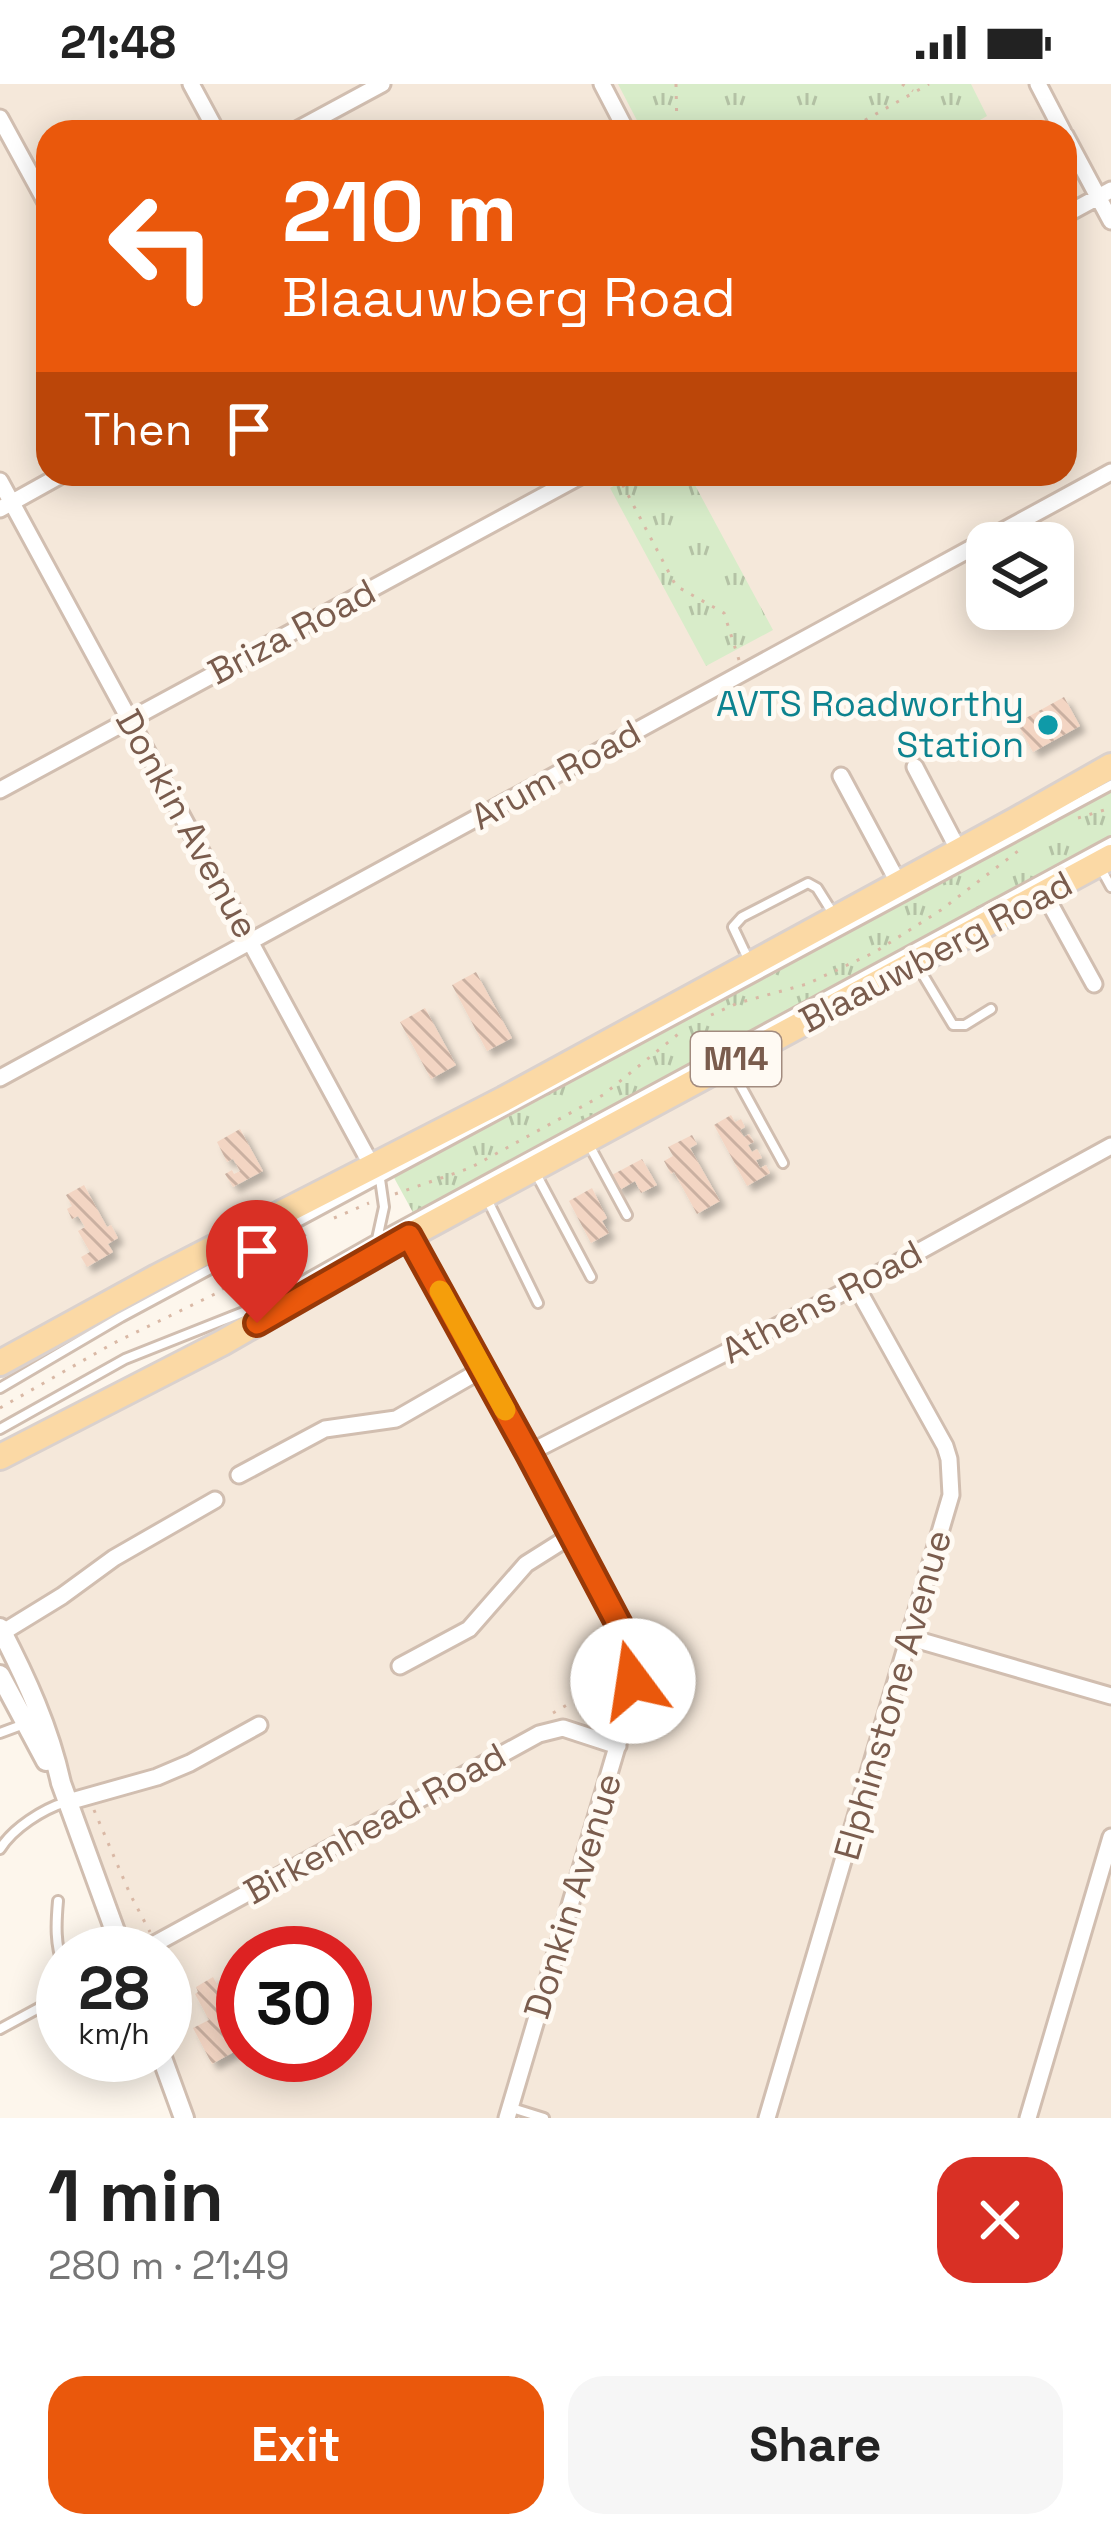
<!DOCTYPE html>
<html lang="en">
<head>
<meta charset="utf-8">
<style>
  body { margin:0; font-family:"Space Grotesk",sans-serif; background:#f6f6f6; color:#222; height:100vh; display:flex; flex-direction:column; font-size:45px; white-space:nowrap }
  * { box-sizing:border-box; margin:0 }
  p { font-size:39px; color:#767676 }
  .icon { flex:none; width:66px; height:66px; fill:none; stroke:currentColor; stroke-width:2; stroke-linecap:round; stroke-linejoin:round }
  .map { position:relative; height:2034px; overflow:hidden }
  .panel { display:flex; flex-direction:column; background:#fff; flex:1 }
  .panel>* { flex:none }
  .guide { position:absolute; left:36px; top:36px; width:1041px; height:366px; border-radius:36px; box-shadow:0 6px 30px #0003; background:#ea580c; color:#fff; overflow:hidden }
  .controls { position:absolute; left:966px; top:438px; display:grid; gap:24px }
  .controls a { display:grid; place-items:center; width:108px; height:108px; border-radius:24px; background:#fff; box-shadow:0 6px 30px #0003; font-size:60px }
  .speed { position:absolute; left:36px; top:1842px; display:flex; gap:24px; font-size:60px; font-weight:700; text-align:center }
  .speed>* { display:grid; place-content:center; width:156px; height:156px; border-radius:50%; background:#fff; box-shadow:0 6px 30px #0003; line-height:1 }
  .speed small { font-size:30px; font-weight:400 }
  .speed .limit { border:18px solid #d22; background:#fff; color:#111 }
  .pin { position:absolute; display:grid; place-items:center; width:102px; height:102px; color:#fff; margin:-123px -51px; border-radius:50% 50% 50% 0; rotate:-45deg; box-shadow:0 0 12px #0007 }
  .pin .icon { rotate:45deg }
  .me { position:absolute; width:132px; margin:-66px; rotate:346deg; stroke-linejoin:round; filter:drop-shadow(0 0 9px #0008) }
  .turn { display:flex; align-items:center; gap:42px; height:252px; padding:0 48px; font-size:54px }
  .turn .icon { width:156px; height:156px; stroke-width:2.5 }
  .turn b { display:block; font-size:84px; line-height:102px }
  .then { display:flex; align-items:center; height:114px; padding:0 48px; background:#0003; gap:24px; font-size:45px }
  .round { display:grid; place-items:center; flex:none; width:126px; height:126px; border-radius:36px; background:#f6f6f6 }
  .summary { display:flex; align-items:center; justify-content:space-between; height:204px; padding:0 48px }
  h1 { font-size:72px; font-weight:700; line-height:90px }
  .primary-button { display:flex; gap:24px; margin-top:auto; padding:24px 48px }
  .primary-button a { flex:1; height:138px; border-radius:36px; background:#ea580c; color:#fff; font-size:48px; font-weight:700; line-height:138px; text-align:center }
  .primary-button a+a { background:#f6f6f6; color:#222 }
  .status { display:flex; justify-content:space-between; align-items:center; height:84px; padding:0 60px; background:#fff; direction:ltr }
  .status svg { height:33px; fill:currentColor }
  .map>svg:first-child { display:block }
  .residential { fill:#f5e8da; fill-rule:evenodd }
  .park { fill:url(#park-tufts) }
  .building { fill:url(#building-back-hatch); filter:url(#shadow) }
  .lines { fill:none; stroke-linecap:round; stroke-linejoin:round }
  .service-casing { stroke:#d1beb0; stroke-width:14 }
  .minor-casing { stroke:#d1beb0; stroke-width:21 }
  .tertiary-casing { stroke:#d1beb0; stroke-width:24 }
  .primary-casing { stroke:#dad1cd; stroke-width:30 }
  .path { stroke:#d9b8a5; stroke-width:3; stroke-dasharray:3 9; stroke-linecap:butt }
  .service { stroke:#fff; stroke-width:8 }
  .minor { stroke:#fff; stroke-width:15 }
  .tertiary { stroke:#fff; stroke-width:18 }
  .primary { stroke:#fbd9a5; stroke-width:24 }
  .route-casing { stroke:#983908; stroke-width:30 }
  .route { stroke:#ea580c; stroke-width:21 }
  .slow { stroke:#f59e0b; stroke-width:21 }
  .culture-dot { fill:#0f9aa8; stroke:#fffaf3; stroke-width:4.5 }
  .labels { text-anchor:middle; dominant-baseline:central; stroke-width:10; stroke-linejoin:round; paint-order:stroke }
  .shield { fill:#fffaf3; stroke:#a28b7f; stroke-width:3 }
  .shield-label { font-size:33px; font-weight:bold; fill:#7a5c4d }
  .street-label { font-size:36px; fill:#7a5c4d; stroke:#fffaf3 }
  .culture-label { font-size:36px; fill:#0d838f; stroke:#fffaf3; text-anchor:end }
</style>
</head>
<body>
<div class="status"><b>21:48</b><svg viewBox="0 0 49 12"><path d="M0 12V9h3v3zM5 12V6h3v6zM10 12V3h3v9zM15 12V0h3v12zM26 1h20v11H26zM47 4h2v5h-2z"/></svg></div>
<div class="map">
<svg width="1111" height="2034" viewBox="0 0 1111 2034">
  <defs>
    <pattern id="park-tufts" width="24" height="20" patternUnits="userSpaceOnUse" patternTransform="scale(3)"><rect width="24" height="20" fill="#d8ecc9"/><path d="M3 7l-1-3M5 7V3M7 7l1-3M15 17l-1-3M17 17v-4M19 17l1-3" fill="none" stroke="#b4c2a5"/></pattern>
    <pattern id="building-back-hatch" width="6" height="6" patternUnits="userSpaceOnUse" patternTransform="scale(3)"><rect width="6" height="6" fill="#f3d5c3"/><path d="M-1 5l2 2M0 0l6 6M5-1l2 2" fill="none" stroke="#cab0a1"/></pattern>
    <filter id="shadow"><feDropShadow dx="6" dy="6" stdDeviation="3" flood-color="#0004"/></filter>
  </defs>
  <rect width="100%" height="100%" fill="#fdf6ec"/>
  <!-- residential -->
  <path class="residential" d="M0 0H1111V669L0 1279ZM48 48H1065V390H48ZM987 459H1053V525H987Z
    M1111 773V2034H184L165 1971V1869H123L0 1544V1373ZM243 1869H345V1971H243Z"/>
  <!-- park -->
  <path class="park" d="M618 0H971L987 32 959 48H643Z
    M636 390H689L773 546 706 582 610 404Z
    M1111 706V756L416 1134 392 1090Z"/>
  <!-- building -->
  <path class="building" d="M1064 613 1080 642 1033 668 1017 639Z
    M476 888 512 954 487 967 452 901Z
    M425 924 456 981 431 995 400 938Z
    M731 1031 735 1038 741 1035 745 1043 740 1046 744 1053 749 1050 754 1058 748 1061 752 1068 757 1065 762 1074 756 1076 760 1084 766 1081 770 1089 747 1102 714 1041Z
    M240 1045 263 1087 233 1103 225 1090 232 1086 234 1090 240 1087 233 1075 227 1078 217 1058Z
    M692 1051 697 1060 690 1064 720 1117 697 1130 674 1088 671 1090 664 1077 673 1072 668 1063Z
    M642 1075 657 1101 641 1109 635 1097 618 1107 610 1092Z
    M84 1101 107 1143 111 1141 118 1154 108 1160 113 1168 87 1183 81 1173 90 1168 78 1147 85 1143 78 1132 72 1135 67 1125 72 1122 66 1111Z
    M592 1104 607 1134 602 1137 609 1149 591 1159 569 1117Z
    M213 1893 243 1948V1963L212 1980 193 1944 209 1936 195 1910 198 1908 196 1903Z"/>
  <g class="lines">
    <!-- service casing -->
    <g class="service-casing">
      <path id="service" d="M1100 783 1111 803
        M750 879 733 843 742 833 808 799 817 804 834 831
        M917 881 953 941H965L991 925
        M732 986 783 1079
        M588 1059 627 1131
        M535 1088 591 1193
        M486 1113 538 1219
        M377 1155 384 1123 380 1095
        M239 1169C253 1185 264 1199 259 1220
        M259 1222 377 1155 1111 758
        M0 1304 121 1233 1111 701
        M0 1345 125 1275 261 1221
        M0 1649 27 1639
        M0 1765C13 1744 43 1725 66 1718
        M58 1817C56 1840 55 1860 63 1882
        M0 1945 63 1911
        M512 2024 544 2034"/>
    </g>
    <!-- minor casing -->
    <g class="minor-casing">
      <path id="minor" d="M191 0 217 48
        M602 0 627 48
        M1038 0 1063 48
        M0 34 48 122
        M293 48 382 0
        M1065 51 1111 137
        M1065 131 1111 106
        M0 397 373 1084
        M0 425 63 390
        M915 683 959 767
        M841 692 899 800
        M0 706 584 390
        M1044 809 1094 900
        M0 994 1111 388
        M409 1152 529 1369 623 1548 632 1582 630 1619 507 2034
        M529 1369 856 1202 1111 1062
        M239 1391 325 1345 396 1335 483 1285
        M0 1550 62 1512 114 1474 215 1416
        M911 1554 1111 1612
        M400 1582 469 1545 526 1480 572 1451
        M68 1718 157 1693 190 1679 259 1641
        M138 1869 539 1650 563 1644 618 1662
        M767 2034 951 1411 949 1375 945 1362 856 1202
        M1028 2034 1111 1753"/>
    </g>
    <!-- tertiary casing -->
    <g class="tertiary-casing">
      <path id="tertiary" d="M0 1544C26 1594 49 1644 61 1699L123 1869
        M0 1591 46 1677
        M161 1971 184 2034"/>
    </g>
    <!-- primary casing -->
    <g class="primary-casing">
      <path id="primary" d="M0 1279 157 1193 504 1015 1016 736 1111 682
        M0 1373 222 1259 409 1152 1111 773"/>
    </g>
    <!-- path -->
    <path class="path" d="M676 0 677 48
      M902 0 913 7
      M844 48 929 0
      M617 390 676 502 724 529 739 576
      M1078 734 1111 724
      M711 931 738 919 807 900 875 868 941 826 1022 764
      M395 1110 470 1084 603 1011 682 947
      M334 1134 369 1119
      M265 1181 310 1147
      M0 1324 112 1260 215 1210 241 1193
      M553 1629 618 1591
      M94 1726 130 1810 150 1848"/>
    <!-- service -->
    <use href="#service" class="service"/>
    <!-- minor -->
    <use href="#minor" class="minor"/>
    <!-- tertiary -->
    <use href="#tertiary" class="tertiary"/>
    <!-- primary -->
    <use href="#primary" class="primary"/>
  </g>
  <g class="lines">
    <!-- route casing -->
    <g class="route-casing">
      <path id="route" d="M257 1239 409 1152 529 1370 623 1548 630 1568 633 1597"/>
    </g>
    <!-- route -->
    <use href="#route" class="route"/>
    <!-- slow -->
    <path class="slow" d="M440 1207 505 1326"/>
  </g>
  <!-- markers -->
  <circle class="culture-dot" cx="1048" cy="641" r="12"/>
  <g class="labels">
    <!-- shield labels -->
    <rect class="shield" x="691" y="948" width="90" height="54" rx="9"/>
    <g class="shield-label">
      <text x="736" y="975">M14</text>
    </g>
    <!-- street labels -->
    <g class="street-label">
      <text transform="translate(292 548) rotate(-28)">Briza Road</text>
      <text transform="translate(556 691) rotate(-29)">Arum Road</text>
      <text transform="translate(187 740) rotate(61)">Donkin Avenue</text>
      <text transform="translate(936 868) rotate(-28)">Blaauwberg Road</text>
      <text transform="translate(822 1218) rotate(-28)">Athens Road</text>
      <text transform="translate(893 1611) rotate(-74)">Elphinstone Avenue</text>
      <text transform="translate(375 1740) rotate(-29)">Birkenhead Road</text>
      <text transform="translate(573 1812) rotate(-73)">Donkin Avenue</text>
    </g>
    <!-- culture labels -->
    <g class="culture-label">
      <text x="1024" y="620">AVTS Roadworthy<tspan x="1024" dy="41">Station</tspan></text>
    </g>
  </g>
</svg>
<div class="controls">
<a><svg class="icon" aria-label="layers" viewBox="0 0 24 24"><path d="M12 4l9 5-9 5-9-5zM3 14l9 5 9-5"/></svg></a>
</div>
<div class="speed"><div>28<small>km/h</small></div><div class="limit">30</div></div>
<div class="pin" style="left:257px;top:1239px;background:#d93025"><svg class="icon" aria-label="arrive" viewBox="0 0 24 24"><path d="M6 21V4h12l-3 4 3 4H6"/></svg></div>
<svg class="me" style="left:633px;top:1597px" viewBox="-20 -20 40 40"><circle r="19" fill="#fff"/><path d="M0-13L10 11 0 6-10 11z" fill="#ea580c"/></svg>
<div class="guide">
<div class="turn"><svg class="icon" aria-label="left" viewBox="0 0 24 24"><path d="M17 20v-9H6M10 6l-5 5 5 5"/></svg><div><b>210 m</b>Blaauwberg Road</div></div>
<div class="then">Then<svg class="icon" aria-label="arrive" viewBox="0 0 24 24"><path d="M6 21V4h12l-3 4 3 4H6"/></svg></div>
</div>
</div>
<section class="panel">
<div class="summary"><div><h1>1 min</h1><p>280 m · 21:49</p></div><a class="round" style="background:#d93025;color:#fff"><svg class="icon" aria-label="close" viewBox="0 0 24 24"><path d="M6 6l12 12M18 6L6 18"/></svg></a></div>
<div class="primary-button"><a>Exit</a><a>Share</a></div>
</section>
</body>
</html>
